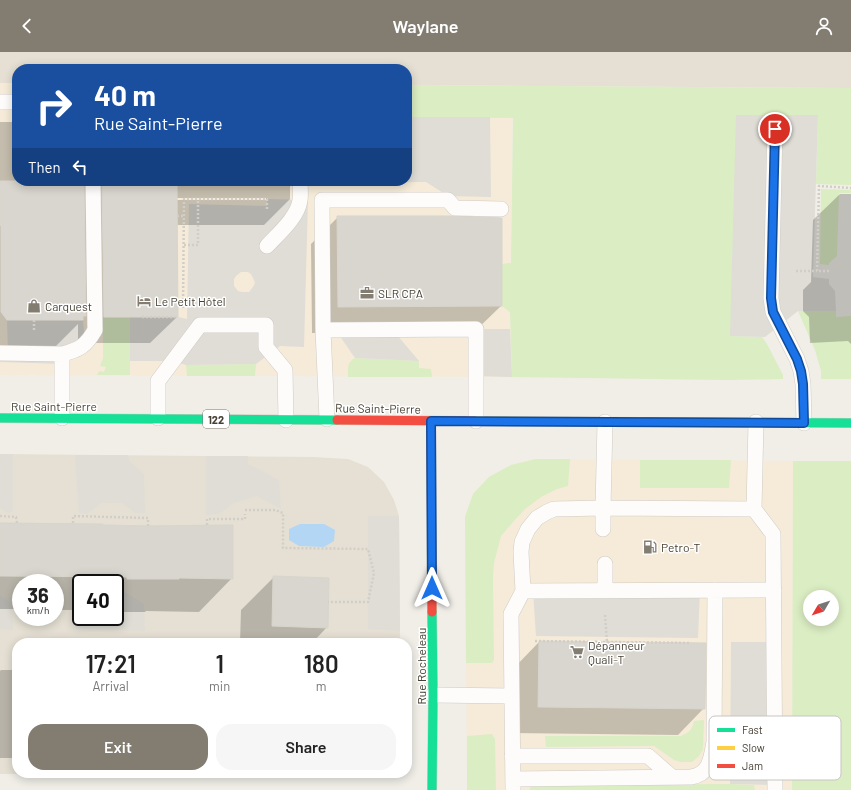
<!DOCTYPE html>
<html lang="en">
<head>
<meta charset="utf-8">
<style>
  body { margin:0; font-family:Barlow,sans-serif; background:#f6f6f6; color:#222; height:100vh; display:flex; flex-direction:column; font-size:15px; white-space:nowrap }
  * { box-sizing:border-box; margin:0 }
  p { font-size:13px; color:#767676 }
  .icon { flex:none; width:22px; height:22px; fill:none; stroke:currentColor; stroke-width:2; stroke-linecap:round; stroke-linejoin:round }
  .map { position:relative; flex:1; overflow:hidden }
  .details { position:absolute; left:12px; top:586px; width:400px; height:140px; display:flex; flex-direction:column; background:#fff; border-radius:16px; box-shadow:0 2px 10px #0003 }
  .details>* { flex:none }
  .top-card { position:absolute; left:12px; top:12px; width:400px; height:122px; border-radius:16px; box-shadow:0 2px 10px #0003; background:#1a4fa0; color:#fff; overflow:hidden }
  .needle { width:26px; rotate:231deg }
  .fabs { position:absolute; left:803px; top:538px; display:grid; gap:8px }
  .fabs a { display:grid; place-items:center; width:36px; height:36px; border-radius:50%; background:#fff; box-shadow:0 2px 10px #0003; font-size:20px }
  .speed { position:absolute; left:12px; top:522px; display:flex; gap:8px; font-size:20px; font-weight:700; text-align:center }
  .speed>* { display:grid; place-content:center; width:52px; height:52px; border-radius:50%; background:#fff; box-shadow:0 2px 10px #0003; line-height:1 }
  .speed small { font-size:10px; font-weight:400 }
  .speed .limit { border:2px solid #111; border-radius:6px; background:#fff; color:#111 }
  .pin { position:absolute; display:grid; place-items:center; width:34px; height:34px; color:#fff; margin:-17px; border:2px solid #fff; border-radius:50%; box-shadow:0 1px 4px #0007 }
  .me { position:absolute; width:44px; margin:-22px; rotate:0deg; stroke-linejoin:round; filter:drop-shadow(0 0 3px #0008) }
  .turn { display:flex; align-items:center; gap:14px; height:84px; padding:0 16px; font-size:18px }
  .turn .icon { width:52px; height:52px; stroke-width:2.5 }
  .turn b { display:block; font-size:28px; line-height:34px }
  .then { display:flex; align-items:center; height:38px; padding:0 16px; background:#0003; gap:8px; font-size:15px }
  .eta { display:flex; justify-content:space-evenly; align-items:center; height:68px; text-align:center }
  .eta b { font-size:24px; font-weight:600; line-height:28px }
  .action { display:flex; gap:8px; margin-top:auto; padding:8px 16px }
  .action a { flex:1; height:46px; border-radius:16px; background:#827c71; color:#fff; font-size:16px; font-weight:600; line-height:46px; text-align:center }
  .action a+a { background:#f6f6f6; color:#222 }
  header { display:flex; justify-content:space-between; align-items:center; height:52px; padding:0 16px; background:#827c71; color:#fff; font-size:18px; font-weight:600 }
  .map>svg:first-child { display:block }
  .residential { fill:#e5e0d3; fill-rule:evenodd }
  .commercial { fill:#f5ebd8 }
  .green { fill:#dbedc3; fill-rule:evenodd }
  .parking { fill:#dfddd6; fill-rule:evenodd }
  .water { fill:#b2d6f4 }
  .shadow { fill:#0003; fill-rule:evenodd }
  .building { fill:#d9d6cf; stroke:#d8d5cc }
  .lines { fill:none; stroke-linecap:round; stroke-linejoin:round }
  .lane-casing { stroke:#cecbc4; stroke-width:16 }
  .fast-casing { stroke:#d0ccbd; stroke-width:10 }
  .slow-casing { stroke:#d0ccbd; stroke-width:10 }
  .jam-casing { stroke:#d0ccbd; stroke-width:10 }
  .path { stroke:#d1cec8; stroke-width:2.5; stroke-dasharray:2 2; stroke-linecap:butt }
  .lane { stroke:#fdfcfb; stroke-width:15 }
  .fast { stroke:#16e098; stroke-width:9 }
  .slow { stroke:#ffcf43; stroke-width:9 }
  .jam { stroke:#f24e42; stroke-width:9 }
  .route-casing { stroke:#114b97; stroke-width:10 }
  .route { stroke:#1a73e8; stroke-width:7 }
  .labels { text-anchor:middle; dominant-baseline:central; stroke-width:3; stroke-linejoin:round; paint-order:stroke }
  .shield { fill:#fff; stroke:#7e7970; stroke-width:1 }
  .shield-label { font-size:11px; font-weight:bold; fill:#463f32 }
  .poi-label { font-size:12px; fill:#463f32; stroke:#fff; text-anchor:start }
  .street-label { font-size:12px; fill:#463f32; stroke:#fff }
  .key { fill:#fff; stroke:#c8c5c2; stroke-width:1 }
  .key-label { font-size:11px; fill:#463f32 }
</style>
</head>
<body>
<header><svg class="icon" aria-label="back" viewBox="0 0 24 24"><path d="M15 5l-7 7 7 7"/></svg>Waylane<svg class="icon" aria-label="person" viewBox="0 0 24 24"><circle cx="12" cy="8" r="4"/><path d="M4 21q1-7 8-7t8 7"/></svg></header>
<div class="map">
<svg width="851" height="738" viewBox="0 0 851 738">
  <rect width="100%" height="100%" fill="#f0eee7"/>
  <!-- residential -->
  <path class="residential" d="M0 0H851V36L407 33V17H17V31H0Z
    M0 402 313 405 348 407 368 415 384 430 394 448 399 464 400 591H17V721H378L0 722ZM21 531H55V565H21ZM81 531H115V565H81Z"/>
  <!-- commercial -->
  <path class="commercial" d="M0 31H17V129H407V33L513 34 510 260 512 325 0 323Z
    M536 407 793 409 792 738H467L465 465 473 442 489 425 511 413Z"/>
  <!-- green -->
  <path class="green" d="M407 33 851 36V133L816 132 818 63 730 284 762 285 767 292 783 323V327L729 328 512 325 510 260 502 254V212L511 211 513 66 407 65Z
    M821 137 851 138V141H839L837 204 829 211V213L820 212Z
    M798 259H836V265L851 264V327H821V319L815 298Z
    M103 265H130V323H97L99 319 104 320 106 315 100 314 103 306Z
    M355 306 419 309V316L431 317 432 325H348C348 316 347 310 355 306Z
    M256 312 255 324H187L186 313Z
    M536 407H570L568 434 557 437 541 445 525 457 513 470 501 484 494 511 493 525 494 608 492 611H466L465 465 473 442 489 425 511 413Z
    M640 408H731L729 436H640Z
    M793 409H851V738H792ZM810 545H832V567H810Z
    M704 668 703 697 699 704 692 710H681L674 708 654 694 546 695 545 684H681C689 680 692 679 694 669Z
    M492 682 495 687 496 738H467V684Z
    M730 732 754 733 755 738H530V735L534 733Z"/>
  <!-- parking -->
  <path class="parking" d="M736 63H818L813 225 829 227V232L835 239 836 259H798L765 285 730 284Z
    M407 65H490L491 145 448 144 426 130 309 131V129H407Z
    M267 147 308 148 304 295 280 294 256 312 186 313 173 309H130V265H178L187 267 189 152 267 154ZM241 220H248L251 222 254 228 255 231 253 235 249 240H242L238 239 234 234V227L236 224Z
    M7 268H83L85 293 62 312 0 310V301H8Z
    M335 277H392L419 309 355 306Z
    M476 277H510L512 325 476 324Z
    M0 402H13V460L7 461 0 456Z
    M75 403H128L129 409 144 422 145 461H135L122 451H102L87 462 79 461Z
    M206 404H248V412L279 428 281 457 257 444 234 451 219 462 206 463Z
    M368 464H399L400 579 368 577Z
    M115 538 123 539 144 552 145 579 76 577 74 553 81 549V565H115Z
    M700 538 698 586 536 584 533 539Z
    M0 543 12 551 13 578 0 577Z
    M731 590H774L775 733 730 732Z"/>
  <!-- water -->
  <path class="water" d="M300 472H324L335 478 334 489 324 495 299 494 289 488V477Z"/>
  <!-- shadow -->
  <path class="shadow" d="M0 70H17V129H290V147L264 173H176L177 265 150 291H78V272L56 294H0ZM172 146H266V148H172Z
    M840 142H851V292L848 289 810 291 809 265 803 259V238L811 230 813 168Z
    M338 165 501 254 474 280 312 281 311 192Z
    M0 471 102 474 232 526 199 560 146 559 145 560H115V531H81V558H55V531H21V557H0Z
    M274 525 327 575 315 588V591H240L241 558Z
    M539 590 704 656 678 683 512 681 513 617Z
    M1 618H17V704H16L13 706H0V619Z"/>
  <!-- building -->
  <path class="building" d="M0 129H84L86 264H83V268H7L1 260V174L0 173Z
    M102 129H177L178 265H104Z
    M337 164H451L502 166V254L338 255Z
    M0 471 103 472V473L148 474 233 473V527L179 526V527H127V525L0 524Z
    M273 524 329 526 328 576 272 574Z
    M539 589 706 591 705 657 538 655Z"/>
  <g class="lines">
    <!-- lane casing -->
    <g class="lane-casing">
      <path id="lane" d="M0 50H17
        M775 77 771 246 773 260 797 307 801 319 803 332 804 371
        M267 194C278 182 298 165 300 148 301 142 300 135 300 129
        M323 278 322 148H448L455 156 501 157
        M0 301 62 302V366
        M62 302C79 298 86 294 95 278L93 129
        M158 366V329L200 273H266V295L285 318 286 368
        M327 367 323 278 476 277V369
        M605 370 603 456 754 457 756 370
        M754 457 773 482 775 738
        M605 538V512
        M523 539 774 538
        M433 643 512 644
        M512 704H648L672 725
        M513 727 691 725C710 722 711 706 714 690L715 538
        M513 738 511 562 523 539 521 500 522 490 528 477 537 466 547 460 554 457 603 456V477"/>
    </g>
    <!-- fast casing -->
    <g class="fast-casing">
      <path id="fast" d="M0 366 337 368
        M643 370 851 371
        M432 738 433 643 432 560"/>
    </g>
    <!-- slow casing -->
    <g class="slow-casing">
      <path id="slow" d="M474 369 643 370"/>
    </g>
    <!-- jam casing -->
    <g class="jam-casing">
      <path id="jam" d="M337 368 474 369
        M431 369 432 560"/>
    </g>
    <!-- path -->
    <path class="path" d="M177 164H183
      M184 193H198V147
      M796 219H817
      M829 219H817L819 134 851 136
      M183 256 184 147H267V158
      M142 265H175
      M34 268V278
      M245 458H275L283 461V496L368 497 374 521 368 550H328
      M0 464 16 465 17 471
      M73 471V464L148 466V474
      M207 473V467H245V462
      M605 563 607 590
      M535 589 690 591"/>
    <!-- lane -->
    <use href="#lane" class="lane"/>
    <!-- fast -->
    <use href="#fast" class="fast"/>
    <!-- slow -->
    <use href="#slow" class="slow"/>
    <!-- jam -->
    <use href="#jam" class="jam"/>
  </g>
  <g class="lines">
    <!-- route casing -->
    <g class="route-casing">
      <path id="route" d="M432 536 431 369 804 371 803 332 801 319 797 307 773 260 771 246 775 77"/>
    </g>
    <!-- route -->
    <use href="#route" class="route"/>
  </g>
  <!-- icons -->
  <defs>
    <g id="office-bare" transform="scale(1.08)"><path d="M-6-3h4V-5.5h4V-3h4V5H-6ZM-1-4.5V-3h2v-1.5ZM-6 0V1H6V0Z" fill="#827c71" stroke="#fff" stroke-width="2.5" paint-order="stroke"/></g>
    <g id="hotel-bare" transform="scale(1.08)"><path d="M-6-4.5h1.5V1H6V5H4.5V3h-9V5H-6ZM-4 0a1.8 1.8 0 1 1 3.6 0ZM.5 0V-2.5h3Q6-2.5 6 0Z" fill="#827c71" stroke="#fff" stroke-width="2.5" paint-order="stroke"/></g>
    <g id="shop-bare" transform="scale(1.08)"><path d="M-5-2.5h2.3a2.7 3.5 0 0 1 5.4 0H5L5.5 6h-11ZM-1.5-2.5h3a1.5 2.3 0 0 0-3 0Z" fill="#827c71" stroke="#fff" stroke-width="2.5" paint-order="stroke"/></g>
    <g id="fuel-bare" transform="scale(1.08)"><path d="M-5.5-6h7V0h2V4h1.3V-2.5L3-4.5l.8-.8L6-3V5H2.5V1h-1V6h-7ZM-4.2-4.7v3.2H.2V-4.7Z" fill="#827c71" stroke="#fff" stroke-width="2.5" paint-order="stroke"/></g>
    <g id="supermarket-bare" transform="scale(1.08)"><path d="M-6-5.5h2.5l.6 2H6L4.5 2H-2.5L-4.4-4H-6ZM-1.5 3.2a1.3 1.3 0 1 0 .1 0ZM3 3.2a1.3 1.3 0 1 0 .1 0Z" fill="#827c71" stroke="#fff" stroke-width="2.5" paint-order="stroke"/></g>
  </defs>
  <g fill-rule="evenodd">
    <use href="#office-bare" x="367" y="241"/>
    <use href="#hotel-bare" x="144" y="249"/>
    <use href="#shop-bare" x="34" y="254"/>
    <use href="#fuel-bare" x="650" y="495"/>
    <use href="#supermarket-bare" x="577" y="600"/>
  </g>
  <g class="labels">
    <!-- shield labels -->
    <rect class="shield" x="203" y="358" width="26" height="18" rx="3"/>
    <g class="shield-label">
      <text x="216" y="367">122</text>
    </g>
    <!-- poi labels -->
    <g class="poi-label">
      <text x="378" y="241">SLR CPA</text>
      <text x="155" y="249">Le Petit Hôtel</text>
      <text x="45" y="254">Carquest</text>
      <text x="661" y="495">Petro-T</text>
      <text x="588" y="593">Dépanneur<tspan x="588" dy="14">Quali-T</tspan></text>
    </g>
    <!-- street labels -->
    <g class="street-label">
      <text x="54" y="354">Rue Saint-Pierre</text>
      <text transform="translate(378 356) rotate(1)">Rue Saint-Pierre</text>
      <text transform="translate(421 614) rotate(-90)">Rue Rocheleau</text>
    </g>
  </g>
  <!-- legend -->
  <rect x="709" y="664" width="132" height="64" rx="6" class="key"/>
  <rect x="717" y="676" width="18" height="4" fill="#16e098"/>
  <rect x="717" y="694" width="18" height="4" fill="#ffcf43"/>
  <rect x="717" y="712" width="18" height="4" fill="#f24e42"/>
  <g class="key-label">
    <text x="742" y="682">Fast</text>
    <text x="742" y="700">Slow</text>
    <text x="742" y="718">Jam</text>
  </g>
</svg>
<div class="fabs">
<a><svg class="needle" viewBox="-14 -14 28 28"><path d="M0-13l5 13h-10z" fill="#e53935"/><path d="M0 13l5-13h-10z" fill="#767676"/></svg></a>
</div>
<div class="speed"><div>36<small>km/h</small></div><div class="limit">40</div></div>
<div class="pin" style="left:775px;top:77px;background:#d93025"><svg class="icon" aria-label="arrive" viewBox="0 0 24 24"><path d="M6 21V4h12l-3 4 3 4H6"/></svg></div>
<svg class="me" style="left:432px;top:536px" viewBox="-20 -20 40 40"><path d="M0-17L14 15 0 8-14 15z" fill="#1a73e8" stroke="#fff" stroke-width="4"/></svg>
<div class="top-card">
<div class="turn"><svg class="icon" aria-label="right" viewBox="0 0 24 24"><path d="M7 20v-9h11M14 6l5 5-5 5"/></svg><div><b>40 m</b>Rue Saint-Pierre</div></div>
<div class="then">Then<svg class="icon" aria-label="left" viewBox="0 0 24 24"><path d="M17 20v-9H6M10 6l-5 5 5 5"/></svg></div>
</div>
<section class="details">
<div class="eta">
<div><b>17:21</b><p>Arrival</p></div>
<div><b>1</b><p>min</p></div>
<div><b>180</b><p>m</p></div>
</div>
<div class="action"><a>Exit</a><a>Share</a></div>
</section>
</div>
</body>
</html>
